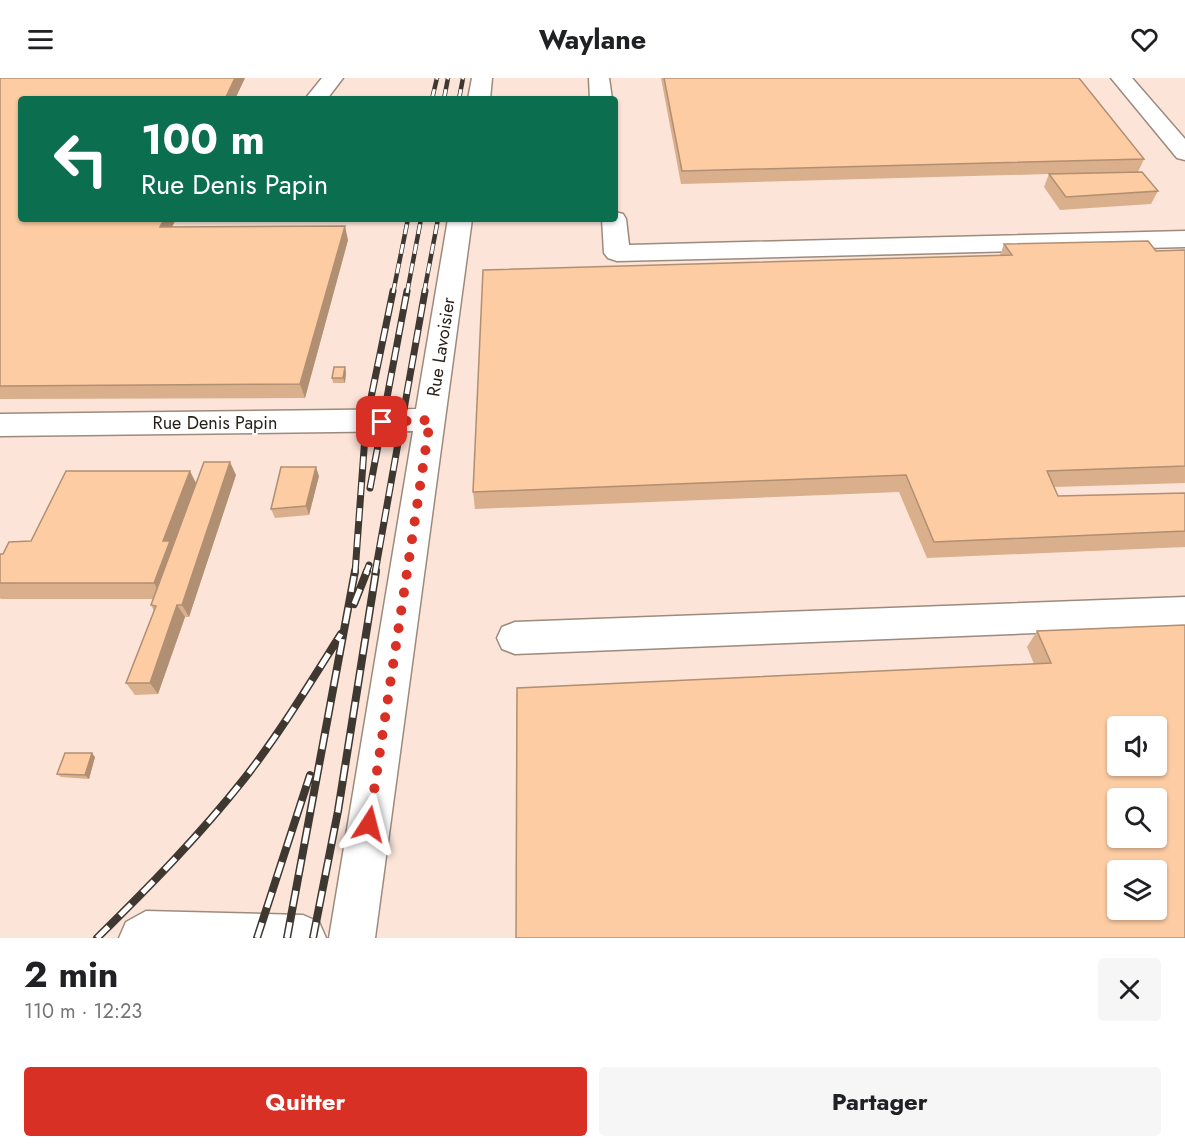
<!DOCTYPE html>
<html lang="fr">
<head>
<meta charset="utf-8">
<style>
  body { margin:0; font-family:Jost,sans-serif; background:#f6f6f6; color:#202124; height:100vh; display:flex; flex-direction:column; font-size:22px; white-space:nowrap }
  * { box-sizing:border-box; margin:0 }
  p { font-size:20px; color:#757577 }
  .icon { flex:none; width:33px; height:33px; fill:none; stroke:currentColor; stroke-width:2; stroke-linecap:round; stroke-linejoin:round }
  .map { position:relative; height:860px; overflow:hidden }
  .drawer { display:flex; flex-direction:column; background:#fff; flex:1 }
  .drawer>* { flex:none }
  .hud { position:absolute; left:18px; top:18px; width:600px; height:126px; border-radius:6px; box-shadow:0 2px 4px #0004; background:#0b6e4f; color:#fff; overflow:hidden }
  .controls { position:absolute; left:1107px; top:638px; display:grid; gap:12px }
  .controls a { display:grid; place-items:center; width:60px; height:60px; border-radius:6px; background:#fff; box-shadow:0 2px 4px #0004; font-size:30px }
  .pin { position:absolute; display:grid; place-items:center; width:51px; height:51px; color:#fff; margin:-26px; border-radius:12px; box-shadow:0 3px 9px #0006 }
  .me { position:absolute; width:66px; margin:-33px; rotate:9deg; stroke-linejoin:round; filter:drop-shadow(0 0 4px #0008) }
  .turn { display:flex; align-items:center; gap:21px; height:126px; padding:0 24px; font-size:27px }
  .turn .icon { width:78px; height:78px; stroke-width:2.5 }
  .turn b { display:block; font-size:42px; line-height:51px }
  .round { display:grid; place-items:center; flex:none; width:63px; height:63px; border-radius:6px; background:#f6f6f6 }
  .overview { display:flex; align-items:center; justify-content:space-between; height:102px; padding:0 24px }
  h1 { font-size:36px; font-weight:700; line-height:45px }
  .action { display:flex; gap:12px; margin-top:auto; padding:12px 24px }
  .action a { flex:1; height:69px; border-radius:6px; background:#d93025; color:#fff; font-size:24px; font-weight:700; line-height:69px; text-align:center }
  .action a+a { background:#f6f6f6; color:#202124 }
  header { display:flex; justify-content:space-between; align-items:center; height:78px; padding:0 24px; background:#fff; font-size:27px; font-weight:700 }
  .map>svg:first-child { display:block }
  .industrial { fill:#fce4d9; fill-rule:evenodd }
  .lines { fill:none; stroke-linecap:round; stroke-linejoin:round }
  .minor-casing { stroke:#9c8b7d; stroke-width:3 }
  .minor { fill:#fff; fill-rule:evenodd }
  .rail-far2-casing { stroke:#3e3831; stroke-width:4.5 }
  .rail-far1-casing { stroke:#3e3831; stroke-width:7 }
  .rail-casing { stroke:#3e3831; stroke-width:8 }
  .rail-far2 { stroke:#fff; stroke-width:3; stroke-dasharray:10; stroke-linecap:butt }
  .rail-far1 { stroke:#fff; stroke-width:4.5; stroke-dasharray:13; stroke-linecap:butt }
  .rail { stroke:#fff; stroke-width:5; stroke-dasharray:16; stroke-linecap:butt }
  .wall { fill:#daaf8c }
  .shaded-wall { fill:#b18f72 }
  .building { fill:#fdcca3; stroke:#b18f72; stroke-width:1.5; fill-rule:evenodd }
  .route { stroke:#d93025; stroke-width:10; stroke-dasharray:0 18 }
  .labels { text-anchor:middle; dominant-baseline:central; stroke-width:4.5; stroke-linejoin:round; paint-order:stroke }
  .street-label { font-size:18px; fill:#251f19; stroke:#fff }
</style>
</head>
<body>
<header><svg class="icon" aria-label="menu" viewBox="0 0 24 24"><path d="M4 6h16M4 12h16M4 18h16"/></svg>Waylane<svg class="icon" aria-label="heart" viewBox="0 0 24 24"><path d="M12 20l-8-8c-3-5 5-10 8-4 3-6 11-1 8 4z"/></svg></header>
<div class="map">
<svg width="1185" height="860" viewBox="0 0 1185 860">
  <rect width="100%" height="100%" fill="#fcf1e8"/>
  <!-- industrial -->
  <path class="industrial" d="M0 0H1185V860H0ZM21 21H615V141H21ZM1118 648H1156V687H1118ZM1118 720H1156V759H1118ZM1118 792H1156V831H1118Z"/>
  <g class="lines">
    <!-- minor casing -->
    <g class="minor-casing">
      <path id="minor" d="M322 0H343L327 21H305Z
        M472 0H492L490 21H468Z
        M589 0H609L612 21H590Z
        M1111 0H1132L1185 61V82L1177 80Z
        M615 134 623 136 626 141 629 167 1185 153V169L617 183 608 180 604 175 602 141H615Z
        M448 141H472L375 860H329L413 353 0 358V336L416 331Z
        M1185 519V549L515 576 502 571 497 560 502 549 515 544Z
        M146 833 303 837 319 844 326 860H119L126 844Z"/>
    </g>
    <!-- minor -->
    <use href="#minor" class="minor"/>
    <!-- rail-far2 casing -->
    <g class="rail-far2-casing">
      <path id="rail-far2" d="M432 21 437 0
        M444 21 448 0
        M459 21 463 0
        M393 215 408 141
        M407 215 421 141
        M424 215 438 141"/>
    </g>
    <!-- rail-far1 casing -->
    <g class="rail-far1-casing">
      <path id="rail-far1" d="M370 410 407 213
        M355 495 366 344 393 213
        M366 495 369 487
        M375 495 425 213"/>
    </g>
    <!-- rail casing -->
    <g class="rail-casing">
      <path id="rail" d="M354 526 367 493
        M97 860C149 809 199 758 244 701 280 655 310 605 341 556
        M257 860 310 697
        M287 860 355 493
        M313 860 338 733 376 493"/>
    </g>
    <!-- rail-far2 -->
    <use href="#rail-far2" class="rail-far2"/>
    <!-- rail-far1 -->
    <use href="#rail-far1" class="rail-far1"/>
    <!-- rail -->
    <use href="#rail" class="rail"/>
  </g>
  <!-- wall -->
  <path class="wall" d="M0 0H245L235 21H21V141H176L172 149 348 162 305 320 0 321Z
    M661 0H1079L1144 81 1138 94 1158 113 1151 126 1060 132 1044 109 1049 96 681 106Z
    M1004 166 1156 173 1185 172V405L1054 409 1058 418 1185 415V469L927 480 899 414 475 431 473 414 1000 177Z
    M346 294 345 305H333L332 300Z
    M236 397 189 539H185L158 616 135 617 126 605 154 533 151 527 153 521H1L0 520V476H3L196 405Z
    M319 398 309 437 275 440 271 431Z
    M1037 553 1185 860 1034 586 1027 569Z
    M95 679 89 701 61 699 57 696Z"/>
  <!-- shaded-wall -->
  <path class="shaded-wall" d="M235 0H245L235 21H225Z
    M164 141H176L165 163 160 149Z
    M345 148 348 162 305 320 300 306Z
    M345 289 346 294 345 305 343 300Z
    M230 384 236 397 189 539 182 527Z
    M316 389 319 398 309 437 306 428Z
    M190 393 198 409 163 521 154 505 163 463Z
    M177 527 185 539 158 616 150 605Z
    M92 675 95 679 89 701 85 697Z"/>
  <!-- building -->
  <path class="building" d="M0 0H235L225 21H21V141H164L160 149 345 148 300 306 0 308Z
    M664 0H1079L1144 81 682 93Z
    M1142 94 1158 113 1066 119 1049 96Z
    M1148 163 1156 173 1185 172V388L1047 393 1058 418 1185 415V453L934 464 906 397 473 414 483 192 1012 177 1004 166Z
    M334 289H345L343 300H332Z
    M204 384H230L182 527H177L150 605H126L156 528 151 527Z
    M281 389H316L306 428 271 431Z
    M66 393H190L163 463H170L154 505H0V476H3L9 464 31 463Z
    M1185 547V860H516L517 610 1051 585 1037 553ZM1118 648H1156V687H1118ZM1118 720H1156V759H1118ZM1118 792H1156V831H1118Z
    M65 675H92L85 697 57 696Z"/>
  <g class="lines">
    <!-- route -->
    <path class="route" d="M369 746 430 342 382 344"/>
  </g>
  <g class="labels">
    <!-- street labels -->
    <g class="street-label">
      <text transform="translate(441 269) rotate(-81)">Rue Lavoisier</text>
      <text x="215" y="345">Rue Denis Papin</text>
    </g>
  </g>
</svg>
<div class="controls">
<a><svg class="icon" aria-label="sound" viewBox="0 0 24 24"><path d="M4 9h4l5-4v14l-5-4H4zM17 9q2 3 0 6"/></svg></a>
<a><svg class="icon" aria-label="search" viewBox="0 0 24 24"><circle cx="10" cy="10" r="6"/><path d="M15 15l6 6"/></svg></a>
<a><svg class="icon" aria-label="layers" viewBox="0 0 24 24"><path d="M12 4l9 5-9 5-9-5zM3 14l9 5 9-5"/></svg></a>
</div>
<div class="pin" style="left:382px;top:344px;background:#d93025"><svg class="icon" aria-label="arrive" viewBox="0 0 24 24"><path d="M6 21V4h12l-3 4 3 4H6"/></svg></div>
<svg class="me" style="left:369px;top:746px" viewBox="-20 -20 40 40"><path d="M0-17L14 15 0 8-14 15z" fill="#d93025" stroke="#fff" stroke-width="4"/></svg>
<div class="hud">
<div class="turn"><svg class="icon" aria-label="left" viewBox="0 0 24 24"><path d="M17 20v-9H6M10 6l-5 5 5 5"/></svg><div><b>100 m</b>Rue Denis Papin</div></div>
</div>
</div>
<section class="drawer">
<div class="overview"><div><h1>2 min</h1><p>110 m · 12:23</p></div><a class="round"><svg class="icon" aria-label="close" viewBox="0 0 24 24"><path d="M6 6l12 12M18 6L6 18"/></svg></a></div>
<div class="action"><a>Quitter</a><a>Partager</a></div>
</section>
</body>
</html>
